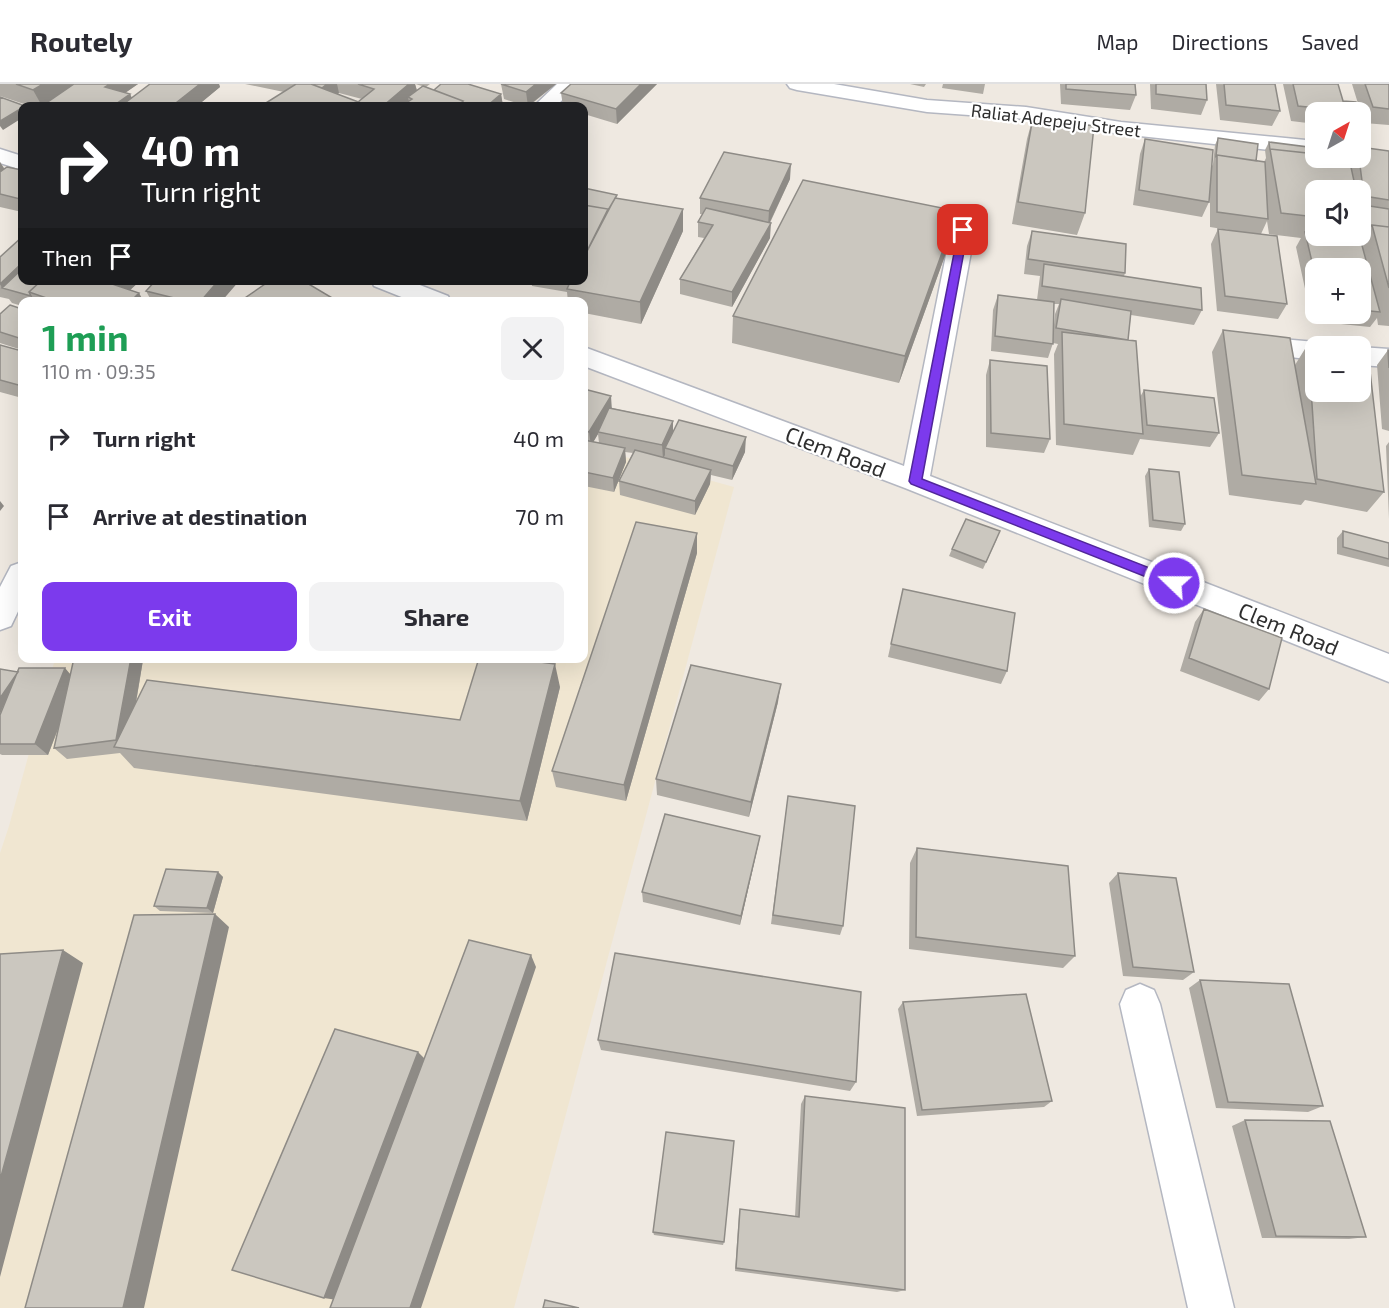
<!DOCTYPE html>
<html lang="en">
<head>
<meta charset="utf-8">
<style>
  body { margin:0; font-family:"Exo 2",sans-serif; background:#f2f2f3; color:#2b2b33; height:100vh; display:flex; flex-direction:column; font-size:22px; white-space:nowrap }
  * { box-sizing:border-box; margin:0 }
  p { font-size:20px; color:#7c7c81 }
  .icon { flex:none; width:33px; height:33px; fill:none; stroke:currentColor; stroke-width:2; stroke-linecap:round; stroke-linejoin:round }
  .map { position:relative; flex:1; overflow:hidden }
  .side { position:absolute; left:18px; top:213px; width:570px; height:366px; display:flex; flex-direction:column; background:#fff; border-radius:12px; box-shadow:0 6px 24px #0002 }
  .side>* { flex:none }
  .hud { position:absolute; left:18px; top:18px; width:570px; height:183px; border-radius:12px; box-shadow:0 6px 24px #0002; background:#202124; color:#fff; overflow:hidden }
  .needle { width:39px; rotate:39deg }
  .buttons { position:absolute; left:1305px; top:18px; display:grid; gap:12px }
  .buttons a { display:grid; place-items:center; width:66px; height:66px; border-radius:12px; background:#fff; box-shadow:0 6px 24px #0002; font-size:30px }
  .pin { position:absolute; display:grid; place-items:center; width:51px; height:51px; color:#fff; margin:-26px; border-radius:12px; box-shadow:0 3px 9px #0006 }
  .me { position:absolute; width:66px; margin:-33px; rotate:292deg; stroke-linejoin:round; filter:drop-shadow(0 0 4px #0008) }
  .turn { display:flex; align-items:center; gap:21px; height:126px; padding:0 24px; font-size:27px }
  .turn .icon { width:78px; height:78px; stroke-width:2.5 }
  .turn b { display:block; font-size:42px; line-height:51px }
  .then { display:flex; align-items:center; height:57px; padding:0 24px; background:#0003; gap:12px; font-size:22px }
  .round { display:grid; place-items:center; flex:none; width:63px; height:63px; border-radius:12px; background:#f2f2f3 }
  .headline { display:flex; align-items:center; justify-content:space-between; height:102px; padding:0 24px }
  h1 { font-size:36px; font-weight:700; line-height:45px; color:#1e9e55 }
  .action { display:flex; gap:12px; margin-top:auto; padding:12px 24px }
  .action a { flex:1; height:69px; border-radius:12px; background:#7c3aed; color:#fff; font-size:24px; font-weight:700; line-height:69px; text-align:center }
  .action a+a { background:#f2f2f3; color:#2b2b33 }
  ul { padding:0; list-style:none }
  li { display:flex; align-items:center; gap:18px; height:78px; padding:0 24px }
  li div { flex:1 }
  li b { display:block; font-size:22px }
  li em { font-style:normal }
  header { display:flex; align-items:center; gap:36px; box-sizing:border-box; height:84px; padding:0 30px; background:#fff; border-bottom:2px solid #e1e1e2 }
  header strong { font-size:28px }
  nav { display:flex; gap:33px; margin-inline-start:auto; font-size:21px }
  .map>svg:first-child { display:block }
  .education { fill:#f0e6d1 }
  .lines { fill:none; stroke-linecap:round; stroke-linejoin:round }
  .street-casing { stroke:#b4b7c1; stroke-width:3 }
  .street { fill:#fff; fill-rule:evenodd }
  .wall { fill:#afaba4; fill-rule:evenodd }
  .shaded-wall { fill:#8e8b86 }
  .building { fill:#cbc7bf; stroke:#8e8b86; stroke-width:1.5 }
  .route { fill:#7c3aed; stroke:#51269a; stroke-width:1.5 }
  .labels { text-anchor:middle; dominant-baseline:central; stroke-width:4.5; stroke-linejoin:round; paint-order:stroke }
  .far-street-label { font-size:18px; fill:#2e2e2e; stroke:#fff }
  .street-label { font-size:22px; fill:#2e2e2e; stroke:#fff }
</style>
</head>
<body>
<header>
<strong>Routely</strong>
<nav><a>Map</a><a>Directions</a><a>Saved</a></nav>
</header>
<div class="map">
<svg width="1389" height="1224" viewBox="0 0 1389 1224">
  <rect width="100%" height="100%" fill="#efe9e1"/>
  <!-- education -->
  <path class="education" d="M584 364 611 369 734 403 514 1224H0V769L9 742 55 575 584 574Z"/>
  <g class="lines">
    <!-- street casing -->
    <g class="street-casing">
      <path id="street" d="M557 0H579L556 22H534Z
        M787 0H834L927 16 1026 23 1121 38 1316 57V71L1121 50 1026 35 927 28 797 6 790 4Z
        M0 65 22 72V86L0 79Z
        M963 139 971 141 975 146 930 392 1389 570V598L905 404 584 282V263L904 382 951 146 955 141Z
        M371 196H407L448 212 451 218H414L374 202Z
        M1247 252 1316 258 1326 262H1316V276L1238 267 1234 261 1238 255Z
        M1360 263 1389 265V283L1360 281Z
        M22 478V519L11 542 0 546V503L11 482Z
        M1140 900 1154 906 1160 920 1234 1224H1188L1120 920 1126 906Z"/>
    </g>
    <!-- street -->
    <use href="#street" class="street"/>
  </g>
  <!-- wall -->
  <path class="wall" d="M0 0H138L125 9 130 10 132 14 150 0H219L220 3 197 22H30L0 12Z
    M245 0H430L426 3 434 6 501 10 503 22H261L284 8ZM415 0 422 2 417 6ZM339 9 362 15 358 18 337 10Z
    M501 0H556L529 22H526L504 15Z
    M657 0 617 40 584 30V22H563L561 9Z
    M910 0H926L924 3Z
    M943 0H985L983 10 942 4Z
    M1060 0H1135L1136 11 1130 26 1061 20Z
    M1150 0H1206L1207 16 1201 31 1151 25Z
    M1216 0H1275L1280 27 1272 42 1220 36Z
    M1283 0H1338L1343 17 1359 28H1316V40L1291 37Z
    M1352 0H1389V41L1364 39Z
    M1033 33 1085 129 1077 151 1012 140 1027 55Z
    M1218 54 1256 77 1264 78 1266 74 1265 66 1269 58 1350 78 1352 74H1360L1389 67V242L1378 241 1377 234 1370 243 1312 237 1296 163 1301 154 1269 150 1267 137 1261 150 1287 220 1278 235 1217 227 1211 160 1218 145 1235 147 1210 143V102L1209 118 1202 133 1133 121 1140 70 1145 55 1211 84 1213 80 1215 61ZM1316 106H1360V152H1356L1357 153H1355L1356 152H1316ZM1316 184H1360V230H1316Z
    M0 78 4 84 22 86V128L0 123Z
    M790 95 770 139V154L732 223 680 210V195L704 154 698 153V138L702 130H700V114Z
    M617 115 683 147 641 240 584 229V218H568L567 208 532 202 531 196H584Z
    M1032 147 1125 189 1124 192 1202 226 1194 241 1131 231 1128 256 1140 313 1144 306 1219 349 1210 363 1140 355 1133 371 1056 361 1054 270 1058 260 1053 259 1048 274 991 267 993 226 998 211 1037 216 1040 192 1024 190 1027 162ZM1054 220H1059L1055 230 1054 241Z
    M951 155 899 299 732 259 733 232Z
    M0 173 22 196H141L130 206 144 218H22V222L12 219 9 215 0 213Z
    M146 207 221 218H152Z
    M22 225V266L0 259V230Z
    M1223 246 1295 281 1308 260 1384 408 1367 428 1305 416 1301 421 1229 411 1212 268Z
    M0 261 22 267V314L0 308Z
    M1388 266H1389V347L1382 345 1377 281Z
    M990 276 1050 355 1044 369 986 363V291Z
    M584 305 612 324 673 337V348L745 368 732 396 711 391 710 400 695 431 620 411 619 397 633 369 625 368 626 378 614 408 584 402ZM598 350 599 359 593 358Z
    M1389 358V435L1386 362Z
    M1149 385 1185 440 1181 447 1149 443 1145 392Z
    M1343 447 1389 459V483L1337 470V454Z
    M697 449V469L626 717 556 703 552 687Z
    M997 455 983 485 949 472 952 465Z
    M903 505 1007 587 1001 600 888 573Z
    M1204 525 1269 605 1259 617 1180 587 1195 538Z
    M74 574H142L143 576 136 619 460 636 560 603 527 737 134 684 120 669 67 675 54 664 59 643 48 671H2L0 670V631L18 588 71 591Z
    M778 618 749 733 657 711 656 695Z
    M788 712 843 842 840 851 771 840Z
    M760 752 758 762 740 841 643 818 642 808Z
    M917 764 1075 872 1063 884 909 865 910 779Z
    M218 788 223 793 213 829 160 827 154 822Z
    M1118 789 1194 888 1183 896 1123 892 1109 799Z
    M1200 896 1323 1022 1308 1028 1216 1024 1189 904Z
    M903 918 1052 1017 1044 1023 917 1032 898 925Z
    M598 956 856 998 850 1007 601 966Z
    M805 1012 905 1206 897 1208 735 1187 739 1130 740 1125 795 1132 801 1020Z
    M1245 1036 1366 1153 1349 1155 1262 1154 1232 1042Z
    M653 1148 724 1158 723 1161 654 1151Z"/>
  <!-- shaded-wall -->
  <path class="shaded-wall" d="M43 0H89L42 22 33 6Z
    M110 0H138L112 18 105 3Z
    M200 0H219L220 3 197 22H172Z
    M327 0H337L339 9 326 20 322 4Z
    M409 0H415L418 11 408 13 409 18 404 22H383Z
    M536 0H556L528 22 526 8Z
    M641 0H657L617 40 616 25Z
    M130 10 135 22H113Z
    M501 10 503 22H487Z
    M463 17 464 22H456Z
    M22 24V34L3 46 0 42V37Z
    M0 78 9 93 0 100Z
    M791 80 790 95 768 142 769 127Z
    M683 125V147L641 240 640 218Z
    M957 127 951 155 899 299 905 272Z
    M771 139 770 154 732 223V208Z
    M22 179V196L2 204 0 200Z
    M104 196H141L117 218 103 197Z
    M219 196H240L221 218H200Z
    M139 209 144 218H130Z
    M611 312 612 327 598 348V350L591 362 589 348Z
    M673 337V351L665 364V371L663 375 662 361Z
    M746 353 745 368 732 396 733 382Z
    M625 364 626 378 614 408 613 394Z
    M711 386 710 400 695 431V417Z
    M0 417 4 422 0 427Z
    M697 449V469L626 717 624 701Z
    M131 574H142L143 576 128 665 124 664 116 656Z
    M555 580 560 603 527 737 520 717Z
    M65 584 76 597 48 671 35 660Z
    M18 588 0 630V614Z
    M781 600 778 618 749 733 751 718Z
    M760 752 758 762 740 841 741 832Z
    M218 788 223 793 213 829 207 824Z
    M215 830 229 843 144 1224H123Z
    M63 866 83 879 0 1193V1096Z
    M531 871 536 883 421 1224H410Z
    M418 968 427 977 337 1216 324 1214Z"/>
  <!-- building -->
  <path class="building" d="M16 0H43L33 6Z
    M74 0H110L105 3 130 10 113 22H42Z
    M150 0H200L172 22H121Z
    M296 0H311L369 22H261Z
    M311 0H327L322 4Z
    M358 0H409L383 22H369L358 18 374 5Z
    M441 0H468L501 10 487 22H476L463 19V17L434 6Z
    M501 0H536L526 8Z
    M571 0H641L616 25 561 9Z
    M1066 0H1135L1136 11 1066 5Z
    M1156 0H1206L1207 16 1156 10Z
    M1224 0H1275L1280 27 1226 21Z
    M1293 0H1338L1346 27 1298 22Z
    M1365 0H1389V25L1373 23Z
    M423 2 463 17 456 22H392L398 19 403 21 412 15 408 13Z
    M0 13 25 22H22V24L0 37Z
    M1343 17 1356 18 1359 28H1345L1346 27Z
    M1033 33 1094 42 1085 129 1018 118Z
    M1218 54 1258 60 1256 77 1217 71 1216 72Z
    M1145 55 1213 66 1209 118 1139 106Z
    M1269 58 1316 64V70L1270 65V66Z
    M1360 63 1389 67V116L1364 112 1359 74H1360Z
    M1270 65 1316 70V74H1349L1356 106H1316V133L1281 129Z
    M724 68 791 80 769 127 700 114Z
    M1217 71 1265 78 1268 135 1217 128Z
    M7 83 22 86V113L20 115 0 110V88Z
    M803 96 957 127 905 272 733 232Z
    M584 104 617 111 607 128 608 125 584 121Z
    M615 114 683 125 640 218 567 205 571 196H584V173Z
    M584 121 608 125 584 173Z
    M1363 121 1389 125V143L1372 141V142L1366 141Z
    M706 124 771 139 732 208 680 195 713 141 698 138Z
    M1360 124 1364 139 1360 138Z
    M1372 141 1389 143V204Z
    M1218 145 1277 152 1287 220 1225 212Z
    M1032 147 1126 160 1125 189 1028 175Z
    M1305 148 1316 149V152H1340L1360 154 1380 228 1360 226V184H1316V195Z
    M22 153V179L0 200V173Z
    M1044 180 1201 204 1202 226 1042 202Z
    M22 185V196H42L29 208 31 212 2 204Z
    M42 196H104L103 197 139 209 130 218H58L29 208Z
    M156 196H219L200 218H190L146 207Z
    M271 196H302L339 218H239Z
    M998 211 1054 218 1053 260 995 252Z
    M1061 215 1131 227 1128 256 1056 244Z
    M10 221 22 225V255L0 248V230Z
    M1223 246 1290 254 1316 400 1242 391Z
    M1062 248 1136 257 1143 350 1064 340Z
    M1308 260 1325 262H1316V308H1360V268L1368 270 1384 408 1317 395Z
    M0 261 22 267V302L0 296Z
    M1388 266H1389V284Z
    M990 276 1047 282 1050 355 991 349Z
    M584 305 611 312 589 348 584 346Z
    M1144 306 1214 314 1219 349 1147 341Z
    M609 324 673 337 662 361 598 348Z
    M679 336 746 353 733 382 665 364Z
    M584 356 625 364 613 394 584 388Z
    M635 366 711 386 695 417 619 397Z
    M1149 385 1179 388 1185 440 1153 436Z
    M966 435 1000 447 986 478 952 465Z
    M636 438 697 449 624 701 552 687Z
    M1343 447 1389 459V475L1343 463Z
    M903 505 1015 529 1007 587 891 560Z
    M1204 525 1282 554 1269 605 1189 574Z
    M74 574H131L116 656 54 664Z
    M479 574H510L555 580 520 717 114 663 147 596 460 636Z
    M691 581 781 600 751 718 656 695Z
    M19 584H65L35 660H0V631Z
    M0 585 18 588 0 614Z
    M788 712 855 722 843 842 773 831Z
    M665 730 760 752 741 832 642 808Z
    M917 764 1068 782 1075 872 916 853Z
    M166 785 218 788 207 824 154 822Z
    M1118 789 1176 794 1194 888 1133 883Z
    M215 830 123 1224H25L134 831Z
    M469 856 531 871 410 1224H330Z
    M63 866 0 1096V870Z
    M615 869 861 908 856 998 598 956Z
    M1200 896 1289 900 1323 1022 1228 1018Z
    M1026 910 1052 1017 922 1026 903 918Z
    M335 945 418 968 324 1214 232 1186Z
    M805 1012 905 1024V1206L736 1184 740 1125 799 1133Z
    M1245 1036 1330 1037 1366 1153 1276 1152Z
    M666 1048 734 1057 724 1158 653 1148Z
    M545 1216 579 1224H543Z"/>
  <!-- route -->
  <path class="route" d="M959 144 968 146 922 395 1178 495 1180 499 1178 502H1169L911 400 909 397Z"/>
  <g class="labels">
    <!-- far-street labels -->
    <g class="far-street-label">
      <text transform="translate(1056 36) rotate(7)">Raliat Adepeju Street</text>
    </g>
    <!-- street labels -->
    <g class="street-label">
      <text transform="translate(836 367) rotate(21)">Clem Road</text>
      <text transform="translate(1289 544) rotate(22)">Clem Road</text>
    </g>
  </g>
</svg>
<div class="buttons">
<a><svg class="needle" viewBox="-14 -14 28 28"><path d="M0-13l5 13h-10z" fill="#e53935"/><path d="M0 13l5-13h-10z" fill="#7c7c81"/></svg></a>
<a><svg class="icon" aria-label="sound" viewBox="0 0 24 24"><path d="M4 9h4l5-4v14l-5-4H4zM17 9q2 3 0 6"/></svg></a>
<a>+</a>
<a>−</a>
</div>
<div class="pin" style="left:963px;top:146px;background:#d93025"><svg class="icon" aria-label="arrive" viewBox="0 0 24 24"><path d="M6 21V4h12l-3 4 3 4H6"/></svg></div>
<svg class="me" style="left:1174px;top:499px" viewBox="-20 -20 40 40"><circle r="17" fill="#7c3aed" stroke="#fff" stroke-width="3"/><path d="M0-11L8 9 0 5-8 9z" fill="#fff"/></svg>
<div class="hud">
<div class="turn"><svg class="icon" aria-label="right" viewBox="0 0 24 24"><path d="M7 20v-9h11M14 6l5 5-5 5"/></svg><div><b>40 m</b>Turn right</div></div>
<div class="then">Then<svg class="icon" aria-label="arrive" viewBox="0 0 24 24"><path d="M6 21V4h12l-3 4 3 4H6"/></svg></div>
</div>
<section class="side">
<div class="headline"><div><h1>1 min</h1><p>110 m · 09:35</p></div><a class="round"><svg class="icon" aria-label="close" viewBox="0 0 24 24"><path d="M6 6l12 12M18 6L6 18"/></svg></a></div>
<ul>
<li><svg class="icon" aria-label="right" viewBox="0 0 24 24"><path d="M7 20v-9h11M14 6l5 5-5 5"/></svg><div><b>Turn right</b></div><em>40 m</em></li>
<li><svg class="icon" aria-label="arrive" viewBox="0 0 24 24"><path d="M6 21V4h12l-3 4 3 4H6"/></svg><div><b>Arrive at destination</b></div><em>70 m</em></li>
</ul>
<div class="action"><a>Exit</a><a>Share</a></div>
</section>
</div>
</body>
</html>
